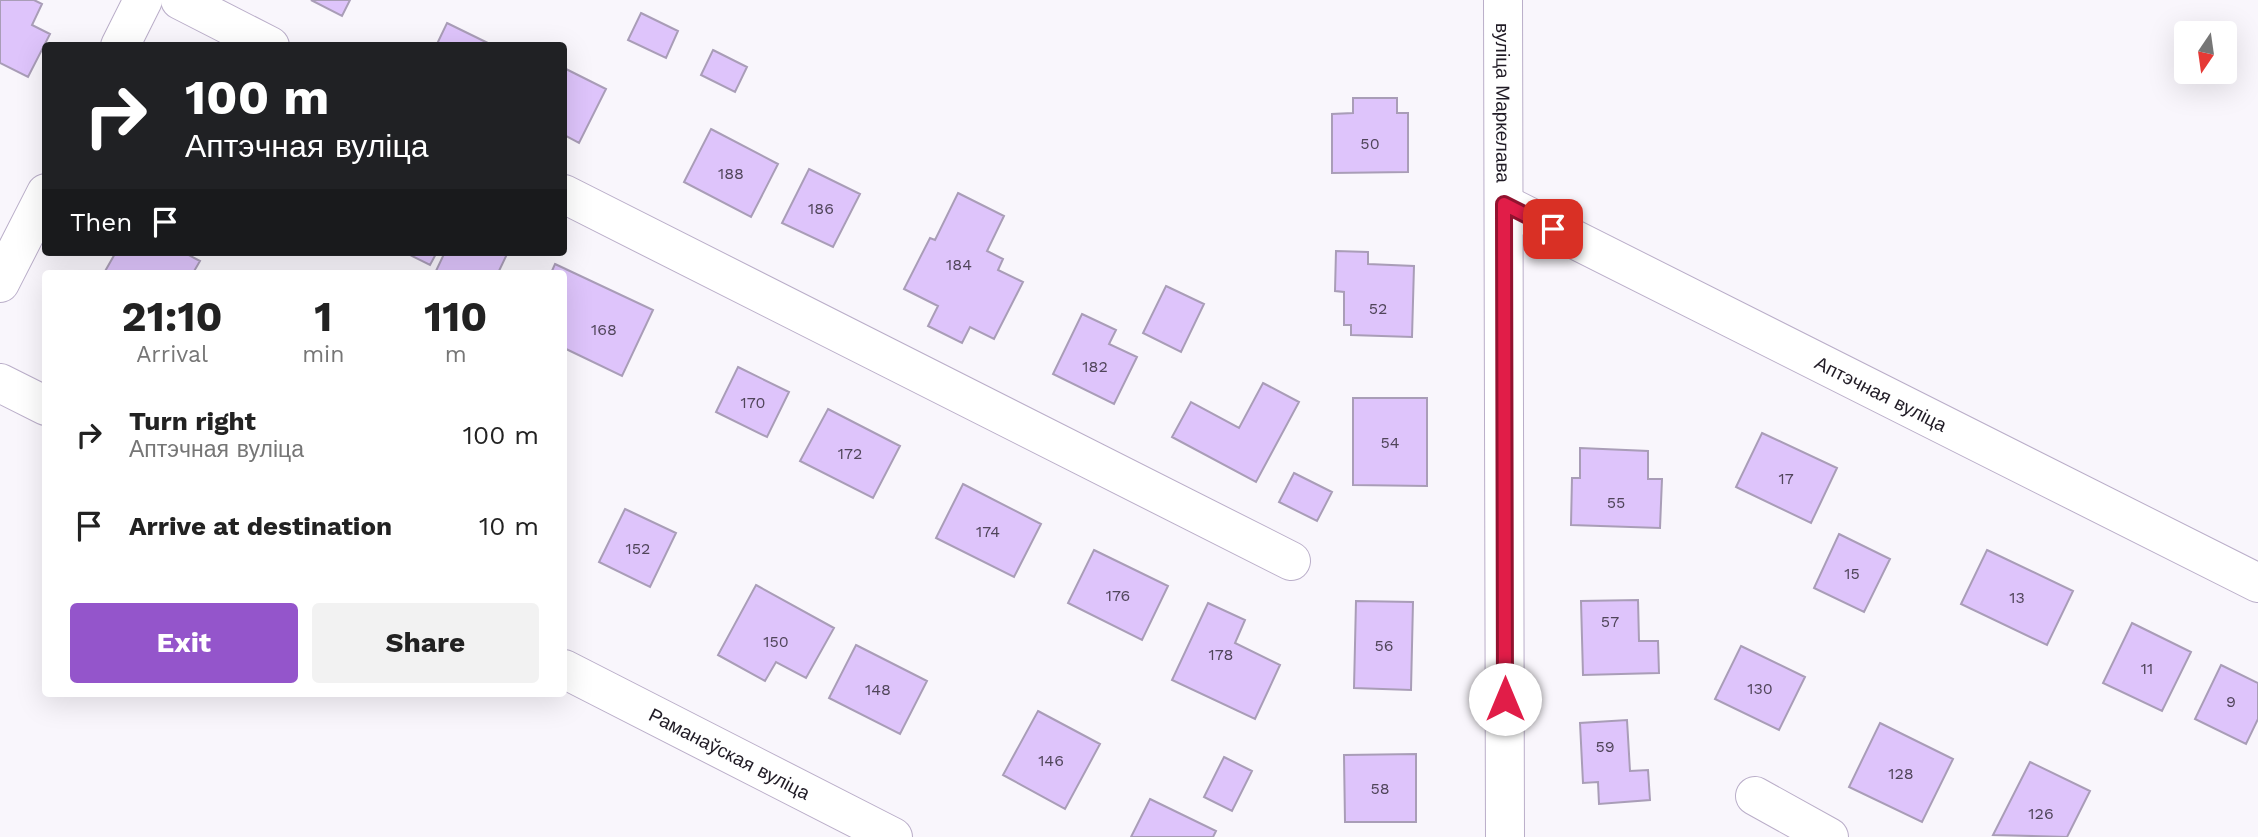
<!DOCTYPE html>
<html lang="en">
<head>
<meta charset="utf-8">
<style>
  body { margin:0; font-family:"Work Sans",sans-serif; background:#f2f2f2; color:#222; height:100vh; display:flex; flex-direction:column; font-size:26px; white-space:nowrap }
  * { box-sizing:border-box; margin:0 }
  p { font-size:23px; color:#767676 }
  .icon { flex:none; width:38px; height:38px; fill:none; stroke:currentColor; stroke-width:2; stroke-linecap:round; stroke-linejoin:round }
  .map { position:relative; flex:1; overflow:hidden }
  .sheet { position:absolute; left:42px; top:270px; width:525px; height:427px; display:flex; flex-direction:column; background:#fff; border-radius:7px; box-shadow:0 7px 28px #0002 }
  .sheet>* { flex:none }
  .top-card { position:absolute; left:42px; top:42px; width:525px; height:214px; border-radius:7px; box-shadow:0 7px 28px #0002; background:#202124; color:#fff; overflow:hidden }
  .needle { width:46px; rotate:193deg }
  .buttons { position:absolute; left:2174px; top:21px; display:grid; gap:14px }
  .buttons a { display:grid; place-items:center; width:63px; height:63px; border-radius:7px; background:#fff; box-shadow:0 7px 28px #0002; font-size:35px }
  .pin { position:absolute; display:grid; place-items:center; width:60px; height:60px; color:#fff; margin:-30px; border-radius:14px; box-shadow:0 4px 10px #0006 }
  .me { position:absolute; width:77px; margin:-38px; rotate:0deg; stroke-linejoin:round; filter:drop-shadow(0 0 5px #0008) }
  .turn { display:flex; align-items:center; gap:24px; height:147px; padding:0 28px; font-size:32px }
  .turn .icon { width:91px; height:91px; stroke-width:2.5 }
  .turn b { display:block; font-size:49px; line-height:60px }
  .then { display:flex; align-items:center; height:66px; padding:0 28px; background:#0003; gap:14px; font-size:26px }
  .eta { display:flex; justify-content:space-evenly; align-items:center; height:119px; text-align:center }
  .eta b { font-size:42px; font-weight:700; line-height:49px }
  .cta { display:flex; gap:14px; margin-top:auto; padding:14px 28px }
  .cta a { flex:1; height:80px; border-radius:7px; background:#9455cb; color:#fff; font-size:28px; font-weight:700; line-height:80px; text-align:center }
  .cta a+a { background:#f2f2f2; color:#222 }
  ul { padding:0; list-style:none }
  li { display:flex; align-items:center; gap:21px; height:91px; padding:0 28px }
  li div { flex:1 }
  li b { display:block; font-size:26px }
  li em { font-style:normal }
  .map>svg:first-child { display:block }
  .building { fill:#dec4fb; stroke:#a99db7; stroke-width:2 }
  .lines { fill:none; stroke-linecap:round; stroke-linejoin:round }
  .minor-casing { stroke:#baaec9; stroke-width:40 }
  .minor { stroke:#fff; stroke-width:38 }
  .route-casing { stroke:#92132f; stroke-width:18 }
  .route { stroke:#e11d48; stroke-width:12 }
  .labels { text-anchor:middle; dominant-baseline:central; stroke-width:5; stroke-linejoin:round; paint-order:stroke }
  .number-label { font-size:16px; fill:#50455a }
  .street-label { font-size:19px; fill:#201b25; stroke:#f9f6fc }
</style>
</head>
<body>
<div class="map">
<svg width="2258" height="837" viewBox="0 0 2258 837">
  <rect width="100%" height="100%" fill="#f9f6fc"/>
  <!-- building -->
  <path class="building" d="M0 0H34L42 4 32 25 50 34 28 77 0 63Z
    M311 0H350L342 16Z
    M641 13 678 31 666 58 628 40Z
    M447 23 494 46H436Z
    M713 50 747 67 735 92 701 75Z
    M564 68 606 89 579 143 564 135Z
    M1353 98H1397V113H1408V172L1332 173V114L1353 113Z
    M711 129 778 164 751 217 684 182Z
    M809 169 860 194 833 247 782 223Z
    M958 193 1004 216 987 251 1003 259 998 270 1023 282 994 339 970 327 962 343 928 326 938 306 904 289 930 238 935 240Z
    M1336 251 1368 252V264L1414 266 1412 337 1351 335V325H1344V292L1335 291Z
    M116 252H183L200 261 193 273H104Z
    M404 252H437L430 265Z
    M445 252H508L498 273H435Z
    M555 264 653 310 622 376 564 348V273H551Z
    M1166 286 1204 304 1181 352 1143 333Z
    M1082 314 1116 330 1109 344 1137 357 1114 404 1053 374Z
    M738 367 789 392 767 437 716 412Z
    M1263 383 1299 402 1256 482 1172 437 1191 402 1239 428Z
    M1353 398H1427V486L1353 485Z
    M828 409 900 446 873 498 800 461Z
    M1762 433 1837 468 1811 523 1736 487Z
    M1580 448 1648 451V479H1662L1660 528 1571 525 1572 478H1580Z
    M1294 473 1332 492 1317 521 1279 502Z
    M963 484 1041 524 1014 577 936 538Z
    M625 509 676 533 650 587 599 562Z
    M1839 534 1890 559 1864 612 1814 588Z
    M1094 550 1168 586 1142 640 1068 603Z
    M1987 550 2073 591 2047 645 1961 604Z
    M756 585 834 628 806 678 776 662 765 681 718 655Z
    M1638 600 1639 641H1658L1659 673 1583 675 1581 601Z
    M1356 601 1413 602 1411 690 1354 688Z
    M1208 603 1245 620 1235 643 1280 665 1255 719 1172 680Z
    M2132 623 2191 652 2162 711 2103 683Z
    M856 645 927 681 900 734 829 698Z
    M1741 646 1805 677 1779 730 1715 699Z
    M2221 665 2258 683V719L2246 744 2195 719Z
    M1038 711 1100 744 1065 809 1003 775Z
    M1627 720 1630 771 1648 770 1650 800 1599 804 1598 782 1583 783 1580 723Z
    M1880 723 1953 759 1922 822 1849 787Z
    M1416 754V822H1345L1344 755Z
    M1224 757 1252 771 1232 811 1204 797Z
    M2030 762 2090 791 2067 837 1993 835Z
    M1150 799 1216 831 1213 837H1131Z"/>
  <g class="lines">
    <!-- minor casing -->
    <g class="minor-casing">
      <g id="minor">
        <path d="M180 0 270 46"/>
        <path id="s1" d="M1503 0 1505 837"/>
        <path d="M120 46 143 0"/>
        <path d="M564 194 1291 561"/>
        <path id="s2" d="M1504 204 2258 583"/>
        <path d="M0 283 46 193"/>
        <path d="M0 383 46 406"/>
        <path id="s3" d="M564 669 893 837"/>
        <path d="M1755 796 1829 837"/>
      </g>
    </g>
    <!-- minor -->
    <use href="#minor" class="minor"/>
  </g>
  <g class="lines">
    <!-- route casing -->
    <g class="route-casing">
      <path id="route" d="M1505 699 1504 204 1553 229"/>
    </g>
    <!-- route -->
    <use href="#route" class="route"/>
  </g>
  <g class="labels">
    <!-- number labels -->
    <g class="number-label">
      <text x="1370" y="143">50</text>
      <text x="731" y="173">188</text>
      <text x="821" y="208">186</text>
      <text x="959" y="264">184</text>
      <text x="1378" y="308">52</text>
      <text x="604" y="329">168</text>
      <text x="1095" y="366">182</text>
      <text x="753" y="402">170</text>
      <text x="1390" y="442">54</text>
      <text x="850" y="453">172</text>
      <text x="1786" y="478">17</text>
      <text x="1616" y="502">55</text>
      <text x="988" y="531">174</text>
      <text x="638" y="548">152</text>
      <text x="1852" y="573">15</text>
      <text x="1118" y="595">176</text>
      <text x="2017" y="597">13</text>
      <text x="1610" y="621">57</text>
      <text x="776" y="641">150</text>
      <text x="1384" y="645">56</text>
      <text x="1221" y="654">178</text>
      <text x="2147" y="668">11</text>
      <text x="1760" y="688">130</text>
      <text x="878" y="689">148</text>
      <text x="2231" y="701">9</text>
      <text x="1605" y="746">59</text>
      <text x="1051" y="760">146</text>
      <text x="1901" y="773">128</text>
      <text x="1380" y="788">58</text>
      <text x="2041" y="813">126</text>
    </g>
    <!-- street labels -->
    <g class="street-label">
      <text stroke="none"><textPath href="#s1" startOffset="103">вуліца Маркелава</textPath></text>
      <text stroke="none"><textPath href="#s2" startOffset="422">Аптэчная вуліца</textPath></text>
      <text stroke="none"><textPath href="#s3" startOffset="186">Раманаўская вуліца</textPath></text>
    </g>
  </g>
</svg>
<div class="buttons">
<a><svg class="needle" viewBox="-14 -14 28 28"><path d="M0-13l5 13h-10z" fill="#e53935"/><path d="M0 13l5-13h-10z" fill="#767676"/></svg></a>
</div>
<div class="pin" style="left:1553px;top:229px;background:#d93025"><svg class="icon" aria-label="arrive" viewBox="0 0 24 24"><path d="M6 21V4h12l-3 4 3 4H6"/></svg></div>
<svg class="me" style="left:1505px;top:699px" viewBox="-20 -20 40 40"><circle r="19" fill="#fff"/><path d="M0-13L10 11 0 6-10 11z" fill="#e11d48"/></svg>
<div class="top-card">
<div class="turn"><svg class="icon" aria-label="right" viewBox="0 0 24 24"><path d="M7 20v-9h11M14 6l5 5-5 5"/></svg><div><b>100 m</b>Аптэчная вуліца</div></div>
<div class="then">Then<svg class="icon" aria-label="arrive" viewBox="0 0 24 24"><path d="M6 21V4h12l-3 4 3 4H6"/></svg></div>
</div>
<section class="sheet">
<div class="eta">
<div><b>21:10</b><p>Arrival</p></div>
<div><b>1</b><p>min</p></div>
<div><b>110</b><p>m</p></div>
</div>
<ul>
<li><svg class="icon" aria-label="right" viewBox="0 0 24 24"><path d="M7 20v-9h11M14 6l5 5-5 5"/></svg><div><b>Turn right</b><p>Аптэчная вуліца</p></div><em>100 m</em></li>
<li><svg class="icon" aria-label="arrive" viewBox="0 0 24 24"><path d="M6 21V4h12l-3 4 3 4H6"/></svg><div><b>Arrive at destination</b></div><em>10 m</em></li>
</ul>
<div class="cta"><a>Exit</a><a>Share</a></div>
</section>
</div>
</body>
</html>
